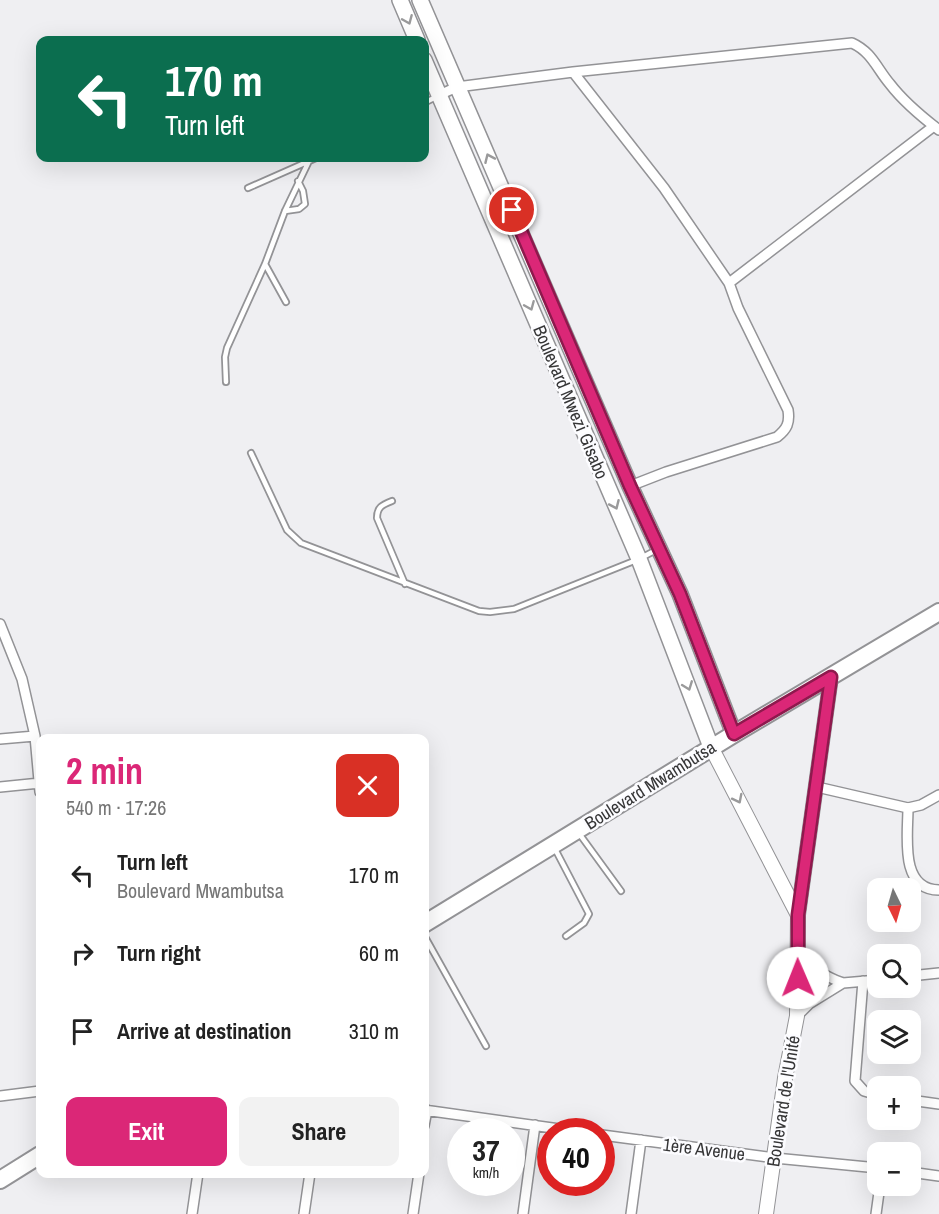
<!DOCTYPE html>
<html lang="en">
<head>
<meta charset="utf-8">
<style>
  body { margin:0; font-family:"Archivo Narrow",sans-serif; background:#f2f2f2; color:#222; height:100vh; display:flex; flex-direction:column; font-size:22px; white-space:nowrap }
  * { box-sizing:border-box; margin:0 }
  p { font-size:20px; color:#767676 }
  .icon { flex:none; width:33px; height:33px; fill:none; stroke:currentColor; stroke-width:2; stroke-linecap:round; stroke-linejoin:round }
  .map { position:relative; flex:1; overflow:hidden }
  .side { position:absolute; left:36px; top:734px; width:393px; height:444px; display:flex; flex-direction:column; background:#fff; border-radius:12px; box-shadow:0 6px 24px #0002 }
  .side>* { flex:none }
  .banner { position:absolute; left:36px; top:36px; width:393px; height:126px; border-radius:12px; box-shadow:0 6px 24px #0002; background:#0b6e4f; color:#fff; overflow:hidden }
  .needle { width:39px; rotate:175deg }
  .tools { position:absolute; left:867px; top:878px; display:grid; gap:12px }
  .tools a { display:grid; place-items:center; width:54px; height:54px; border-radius:12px; background:#fff; box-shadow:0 6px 24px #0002; font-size:30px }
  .speed { position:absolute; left:447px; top:1118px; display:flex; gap:12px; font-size:30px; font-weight:700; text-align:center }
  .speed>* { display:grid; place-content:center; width:78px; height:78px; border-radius:50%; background:#fff; box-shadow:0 6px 24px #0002; line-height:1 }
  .speed small { font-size:15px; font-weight:400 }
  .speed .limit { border:9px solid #d22; background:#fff; color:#111 }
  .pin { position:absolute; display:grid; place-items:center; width:51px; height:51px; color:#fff; margin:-26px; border:3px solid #fff; border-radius:50%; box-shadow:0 2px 6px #0007 }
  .me { position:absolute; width:66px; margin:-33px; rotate:359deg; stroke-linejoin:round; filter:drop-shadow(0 0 4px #0008) }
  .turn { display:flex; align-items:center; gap:21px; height:126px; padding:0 30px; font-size:27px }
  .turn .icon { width:78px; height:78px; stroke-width:2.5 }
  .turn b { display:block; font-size:42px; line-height:51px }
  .round { display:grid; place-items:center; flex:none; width:63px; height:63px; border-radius:12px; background:#f2f2f2 }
  .headline { display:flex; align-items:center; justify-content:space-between; height:102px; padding:0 30px }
  h1 { font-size:36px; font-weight:800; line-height:45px; color:#db2777 }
  .cta { display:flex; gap:12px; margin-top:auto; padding:12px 30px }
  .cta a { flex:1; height:69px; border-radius:12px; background:#db2777; color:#fff; font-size:24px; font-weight:800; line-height:69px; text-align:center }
  .cta a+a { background:#f2f2f2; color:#222 }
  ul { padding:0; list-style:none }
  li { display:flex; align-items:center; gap:18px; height:78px; padding:0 30px }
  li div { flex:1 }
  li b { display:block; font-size:22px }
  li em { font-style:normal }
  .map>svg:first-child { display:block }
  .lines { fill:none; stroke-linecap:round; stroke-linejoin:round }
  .lane-casing { stroke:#939396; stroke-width:8 }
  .street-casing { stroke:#939396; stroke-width:12 }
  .secondary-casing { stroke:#939396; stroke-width:16 }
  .primary-casing { stroke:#939396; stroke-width:18 }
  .highway-casing { stroke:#939396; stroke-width:20 }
  .lane { stroke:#fff; stroke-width:4.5 }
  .street { stroke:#fff; stroke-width:9 }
  .secondary { stroke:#fff; stroke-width:14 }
  .primary { stroke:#fff; stroke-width:15 }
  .highway { stroke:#fff; stroke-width:16 }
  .oneway { stroke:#9a9a9b }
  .route-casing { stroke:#8e194d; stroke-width:15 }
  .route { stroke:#db2777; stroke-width:10 }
  .labels { text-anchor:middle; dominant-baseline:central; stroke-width:5; stroke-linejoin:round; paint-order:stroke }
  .street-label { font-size:18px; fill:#363637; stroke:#fcfcff }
</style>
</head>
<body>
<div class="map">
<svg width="939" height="1214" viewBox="0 0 939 1214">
  <rect width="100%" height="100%" fill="#efeff2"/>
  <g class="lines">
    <!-- lane casing -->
    <g class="lane-casing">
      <path id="lane" d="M424 103 438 96
        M248 188 316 158
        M285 211 299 209 305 204 303 191 298 181
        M265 264 286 302
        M226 382 225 357 227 348 265 264 285 211 309 161
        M251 453 287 530 301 543 479 611 490 612 514 609 639 559 658 549
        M392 501C382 505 377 507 377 518L405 584
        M578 832 621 891
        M554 847 589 914 584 923 566 936
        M424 935 486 1046"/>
    </g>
    <!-- street casing -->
    <g class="street-casing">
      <path id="street" d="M573 72 664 188 729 283 738 308 788 410C790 423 787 429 777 437L666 472 630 486
        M439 95 457 87 573 72 852 43C872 52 877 69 890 84 903 101 922 117 939 130
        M729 283 934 126
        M0 624 22 679 35 736 40 792
        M0 739 35 736
        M0 787 40 783
        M817 787 908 808 921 805 939 795
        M908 808C908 835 899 890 939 890
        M798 950C811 967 823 976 843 983
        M910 976 939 973
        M863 981 855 1081 864 1091 878 1095
        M797 1016 809 1004 843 983 878 980
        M0 1096 40 1091
        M910 1100 939 1104
        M424 1110 574 1131
        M424 1126 427 1110
        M602 1135 775 1158 878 1168
        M910 1172 939 1176
        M192 1214 198 1173
        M304 1214 310 1173
        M413 1214 419 1173
        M523 1214 535 1125
        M631 1214 641 1140
        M876 1214 880 1185"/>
    </g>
    <!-- secondary casing -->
    <g class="secondary-casing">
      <path id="secondary" d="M711 747 798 915
        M766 1214 785 1078 797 1016 798 915 831 677"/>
    </g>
    <!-- primary casing -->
    <g class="primary-casing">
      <path id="primary" d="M400 0 417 40
        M420 0 630 486 680 594 734 734
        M424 60 639 559 711 747"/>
    </g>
    <!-- highway casing -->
    <g class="highway-casing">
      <path id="highway" d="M424 924 734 734 939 612
        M0 1180 40 1155"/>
    </g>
    <!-- lane -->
    <use href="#lane" class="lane"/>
    <!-- street -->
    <use href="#street" class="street"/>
    <!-- secondary -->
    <use href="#secondary" class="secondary"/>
    <!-- primary -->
    <use href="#primary" class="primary"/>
    <!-- highway -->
    <use href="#highway" class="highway"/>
  </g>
  <!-- one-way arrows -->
  <defs><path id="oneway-chevron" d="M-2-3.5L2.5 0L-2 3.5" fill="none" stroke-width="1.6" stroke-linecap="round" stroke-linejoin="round" transform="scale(1.5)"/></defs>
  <g class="oneway">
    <use href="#oneway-chevron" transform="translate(408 20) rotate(67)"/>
    <use href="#oneway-chevron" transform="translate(489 158) rotate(-114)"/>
    <use href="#oneway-chevron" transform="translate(530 306) rotate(67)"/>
    <use href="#oneway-chevron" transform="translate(615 505) rotate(66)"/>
    <use href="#oneway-chevron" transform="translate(688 686) rotate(69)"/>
    <use href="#oneway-chevron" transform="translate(738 799) rotate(63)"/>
  </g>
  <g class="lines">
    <!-- route casing -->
    <g class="route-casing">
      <path id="route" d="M512 210 630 486 680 594 734 734 831 677 798 915V978"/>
    </g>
    <!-- route -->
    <use href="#route" class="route"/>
  </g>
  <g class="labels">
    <!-- street labels -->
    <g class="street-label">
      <text transform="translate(571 402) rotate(67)">Boulevard Mwezi Gisabo</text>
      <text transform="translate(650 785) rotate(-32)">Boulevard Mwambutsa</text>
      <text transform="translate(783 1101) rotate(-81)">Boulevard de l'Unité</text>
      <text transform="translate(704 1149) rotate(7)">1ère Avenue</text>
    </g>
  </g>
</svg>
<div class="tools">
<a><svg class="needle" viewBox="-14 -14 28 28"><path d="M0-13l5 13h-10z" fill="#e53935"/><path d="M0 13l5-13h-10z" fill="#767676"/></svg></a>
<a><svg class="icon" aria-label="search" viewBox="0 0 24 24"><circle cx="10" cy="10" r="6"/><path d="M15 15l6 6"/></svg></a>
<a><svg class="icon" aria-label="layers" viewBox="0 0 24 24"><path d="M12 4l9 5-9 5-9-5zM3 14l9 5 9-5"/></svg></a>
<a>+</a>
<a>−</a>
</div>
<div class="speed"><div>37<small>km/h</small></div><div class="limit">40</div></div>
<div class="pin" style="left:512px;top:210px;background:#d93025"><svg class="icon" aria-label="arrive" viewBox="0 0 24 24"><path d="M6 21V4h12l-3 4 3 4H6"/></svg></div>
<svg class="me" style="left:798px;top:978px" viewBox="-20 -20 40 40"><circle r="19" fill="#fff"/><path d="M0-13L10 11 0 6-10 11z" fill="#db2777"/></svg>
<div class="banner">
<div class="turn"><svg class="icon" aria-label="left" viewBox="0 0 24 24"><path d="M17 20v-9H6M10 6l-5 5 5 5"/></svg><div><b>170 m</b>Turn left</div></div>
</div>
<section class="side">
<div class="headline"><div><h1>2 min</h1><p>540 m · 17:26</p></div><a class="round" style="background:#d93025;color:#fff"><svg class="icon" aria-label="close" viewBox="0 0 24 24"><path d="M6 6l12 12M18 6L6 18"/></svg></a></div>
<ul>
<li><svg class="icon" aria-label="left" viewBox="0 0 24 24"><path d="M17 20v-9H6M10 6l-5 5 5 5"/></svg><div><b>Turn left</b><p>Boulevard Mwambutsa</p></div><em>170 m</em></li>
<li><svg class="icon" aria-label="right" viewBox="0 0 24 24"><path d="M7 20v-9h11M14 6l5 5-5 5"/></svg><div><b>Turn right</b></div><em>60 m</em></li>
<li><svg class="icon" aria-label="arrive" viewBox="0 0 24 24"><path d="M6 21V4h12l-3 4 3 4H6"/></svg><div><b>Arrive at destination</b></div><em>310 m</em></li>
</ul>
<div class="cta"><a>Exit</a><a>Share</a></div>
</section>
</div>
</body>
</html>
